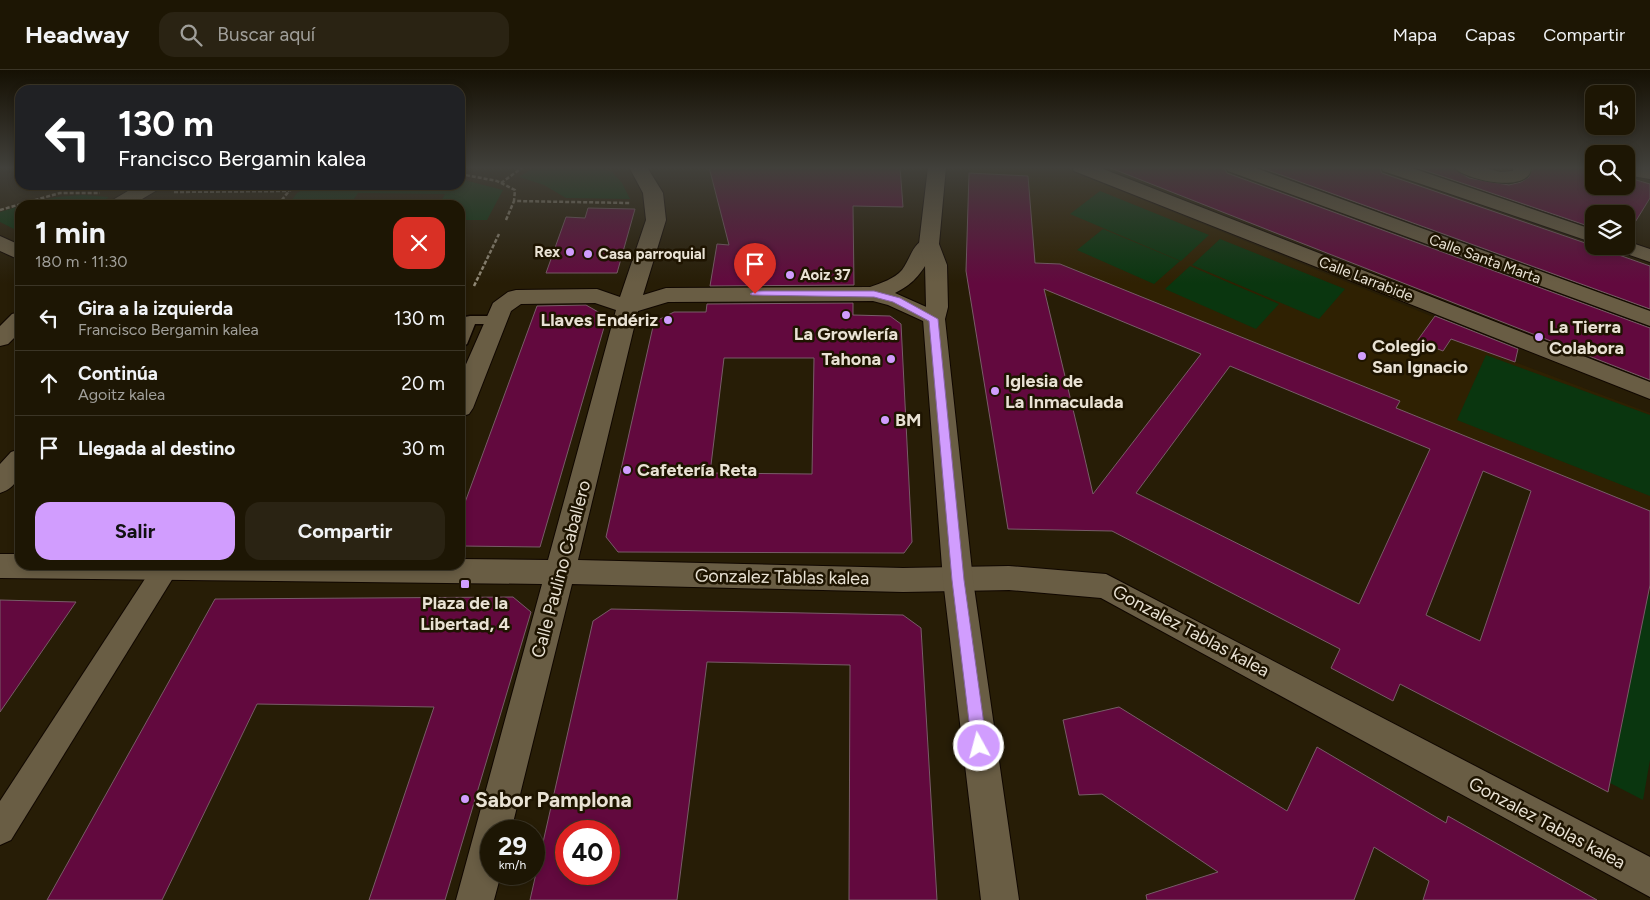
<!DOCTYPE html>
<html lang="es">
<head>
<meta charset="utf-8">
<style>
  body { margin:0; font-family:Figtree,sans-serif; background:#2a2313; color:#f1f3f6; height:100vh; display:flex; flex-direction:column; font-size:19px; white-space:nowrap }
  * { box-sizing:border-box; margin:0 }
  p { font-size:16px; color:#a09f9a }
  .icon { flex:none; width:28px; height:28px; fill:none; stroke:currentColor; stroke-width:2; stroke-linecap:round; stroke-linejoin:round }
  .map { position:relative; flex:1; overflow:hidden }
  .side { position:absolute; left:15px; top:130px; width:450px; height:370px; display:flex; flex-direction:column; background:#1d1604; border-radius:15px; box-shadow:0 2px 8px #0003,0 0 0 1px #3b3526 }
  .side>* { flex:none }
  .banner { position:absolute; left:15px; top:15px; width:450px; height:105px; border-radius:15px; box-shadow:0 2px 8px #0003,0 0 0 1px #3b3526; background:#202124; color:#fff; overflow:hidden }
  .buttons { position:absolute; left:1585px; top:15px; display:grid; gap:10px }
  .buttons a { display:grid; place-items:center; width:50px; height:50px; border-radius:10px; background:#1d1604; box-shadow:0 2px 8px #0003,0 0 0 1px #3b3526; font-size:25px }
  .speed { position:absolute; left:480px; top:750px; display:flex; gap:10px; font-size:25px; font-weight:700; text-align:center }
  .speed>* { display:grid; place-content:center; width:65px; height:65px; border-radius:50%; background:#1d1604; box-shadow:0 2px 8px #0003,0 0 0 1px #3b3526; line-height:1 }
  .speed small { font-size:12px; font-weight:400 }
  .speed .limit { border:8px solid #d22; background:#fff; color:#111 }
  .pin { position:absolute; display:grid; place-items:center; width:42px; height:42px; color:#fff; margin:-51px -21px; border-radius:50% 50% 50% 0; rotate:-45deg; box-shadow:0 0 5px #0007 }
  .pin .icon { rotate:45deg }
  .me { position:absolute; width:55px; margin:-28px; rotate:353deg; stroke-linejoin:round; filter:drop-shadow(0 0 4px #0008) }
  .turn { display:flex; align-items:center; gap:18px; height:105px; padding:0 20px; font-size:22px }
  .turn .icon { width:65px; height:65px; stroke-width:2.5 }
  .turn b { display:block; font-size:35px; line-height:42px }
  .round { display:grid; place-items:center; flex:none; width:52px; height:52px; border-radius:15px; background:#2a2313 }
  .headline { display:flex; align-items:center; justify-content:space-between; height:85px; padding:0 20px }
  h1 { font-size:30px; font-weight:700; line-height:38px }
  .action { display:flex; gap:10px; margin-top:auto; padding:10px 20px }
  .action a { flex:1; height:58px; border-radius:15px; background:#d19dfe; color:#111; font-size:20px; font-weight:700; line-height:58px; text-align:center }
  .action a+a { background:#2a2313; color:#f1f3f6 }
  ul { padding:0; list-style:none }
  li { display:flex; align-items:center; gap:15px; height:65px; padding:0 20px; border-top:1px solid #3b3526 }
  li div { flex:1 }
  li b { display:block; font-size:19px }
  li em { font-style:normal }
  header { display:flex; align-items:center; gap:30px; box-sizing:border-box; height:70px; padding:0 25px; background:#1d1604; border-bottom:1px solid #3b3526 }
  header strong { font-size:24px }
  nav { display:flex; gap:28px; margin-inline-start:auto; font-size:18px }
  .search { width:350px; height:45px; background:#2a2313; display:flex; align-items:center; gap:12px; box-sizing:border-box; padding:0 18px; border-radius:15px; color:#a09f9a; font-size:19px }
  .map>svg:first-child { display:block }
  .built { fill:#2f2102 }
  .green { fill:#0a360f }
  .building { fill:#62093e; stroke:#785c68; fill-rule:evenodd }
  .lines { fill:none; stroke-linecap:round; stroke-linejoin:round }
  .service-casing { stroke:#100700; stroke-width:3 }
  .pedestrian-casing { stroke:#100700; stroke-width:2 }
  .minor-casing { stroke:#100700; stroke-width:2 }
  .tertiary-casing { stroke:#100700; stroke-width:2 }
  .path { stroke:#908875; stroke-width:2.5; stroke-dasharray:4 2; stroke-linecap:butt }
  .service { fill:#695d44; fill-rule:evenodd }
  .pedestrian { fill:#695d44; fill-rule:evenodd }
  .minor { fill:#695d44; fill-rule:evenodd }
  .tertiary { fill:#695d44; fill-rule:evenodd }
  .route { fill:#d19dfe; stroke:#8866a5 }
  .poi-dot { fill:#d19dfe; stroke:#1e1400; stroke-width:2 }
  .labels { text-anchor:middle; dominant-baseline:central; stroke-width:5; stroke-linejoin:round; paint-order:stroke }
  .far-poi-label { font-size:15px; font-weight:bold; fill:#e9e2d4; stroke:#1e1400; text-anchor:start }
  .far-street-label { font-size:15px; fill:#e9e2d4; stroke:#1e1400 }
  .poi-label { font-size:18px; font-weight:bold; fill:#e9e2d4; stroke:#1e1400; text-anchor:start }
  .street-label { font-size:18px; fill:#e9e2d4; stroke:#1e1400 }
  .near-poi-label { font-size:21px; font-weight:bold; fill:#e9e2d4; stroke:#1e1400; text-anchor:start }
</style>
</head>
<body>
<header>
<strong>Headway</strong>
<div class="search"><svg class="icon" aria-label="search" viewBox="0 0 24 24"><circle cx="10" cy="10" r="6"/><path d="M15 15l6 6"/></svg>Buscar aquí</div>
<nav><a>Mapa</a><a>Capas</a><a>Compartir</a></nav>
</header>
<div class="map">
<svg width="1650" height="830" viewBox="0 0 1650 830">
  <rect width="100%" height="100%" fill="#271d06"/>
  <!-- built -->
  <path class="built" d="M975 97H1061L1518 281 1515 292 1650 343V469L1057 224 1046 227 1082 377 996 375 966 201 969 103Z"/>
  <!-- green -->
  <path class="green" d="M534 97H602L612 102 622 113 630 129 566 128 544 115 519 107Z
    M460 109 503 120 487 150H460V135H439L445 124 358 123 350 135H288L297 123 311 115H460Z
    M183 115H283L276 119 177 118Z
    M1100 121 1209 165 1181 191 1070 144Z
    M82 125 109 127 98 135H23L56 127Z
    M20 136V162L0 152V142Z
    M1103 159 1180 191 1154 214 1077 180Z
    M1220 169 1345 219 1319 249 1192 195Z
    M1190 196 1279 234 1256 259 1165 219Z
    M1486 285 1650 345V426L1457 350Z
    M1648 524 1650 525V690L1643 730 1610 713Z"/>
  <!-- building -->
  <path class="building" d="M709 97H900L903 137 853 136 854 215 710 216 717 174 729 175Z
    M1108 97H1224L1227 103 1650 258V310Z
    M1259 97H1379L1382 103 1594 176H1610L1617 183 1616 184 1650 196V239Z
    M1415 97H1452L1469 108 1509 115 1521 112 1529 107 1533 97H1594V116H1626V107L1650 114V128L1626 167V144H1594V158Z
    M969 103 1028 106 1035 193 1060 194 1400 331 1396 338 1650 441V515L1608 722 1400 614 1393 631 1331 598 1340 579 1112 461 1008 459 966 201ZM1044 219 1201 284 1093 424 1084 385ZM1230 296 1430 379 1359 534 1136 423ZM1483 401 1531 421 1480 571 1426 545Z
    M588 138 635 139 617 203H546L566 147 585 148Z
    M853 233V245L890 246 901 254 912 472 904 483 618 482 606 467 654 252 674 242H706L707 234ZM724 288H814L812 404 710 403Z
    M586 235 607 247 540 477 460 476V446L537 236Z
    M1435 246 1518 279 1515 292 1451 269 1443 281 1417 271Z
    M513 527 531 542 445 830H369L434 637 257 634 162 830H47L215 529Z
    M0 530 76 532 0 642Z
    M611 539 903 545 921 558 937 830H849L850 595 707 592 677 830H530L593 551ZM566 761H609V804H566Z
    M1119 637 1287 741 1317 677 1446 753 1448 746 1597 830H1423L1429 811 1374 777 1354 830H1147L1146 825 1218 802 1102 724 1079 725 1063 650Z"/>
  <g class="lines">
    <!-- service casing -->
    <g class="service-casing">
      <path id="service" d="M470 246H496L503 250 496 254H475L467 274 460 278V258L465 247Z"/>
    </g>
    <!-- pedestrian casing -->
    <g class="pedestrian-casing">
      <path id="pedestrian" d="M154 495H181L11 770 0 775V731Z"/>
    </g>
    <!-- minor casing -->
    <g class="minor-casing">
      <path id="minor" d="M629 97H647L663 123 666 150 643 225 666 218 870 217C881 213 894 209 902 200 912 187 914 164 936 170L939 174C924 196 920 211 895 223L942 244 945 249 942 254 934 256 888 235 873 231 668 232 638 241 578 490 903 498 1009 496 1106 504 1650 787V827L1101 528 1009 520 903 522 572 514 511 761H491V804H501L494 830H456L542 514 0 508V484H20V495H460V489L548 490 616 240 595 233 521 234 511 241 473 338 469 344 460 347V308L493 233 508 222 516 220 597 219 620 227 646 150 643 123Z
        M1072 97H1098L1650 312V329L1074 101Z
        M1226 97H1253L1650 241V256L1228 101Z
        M1381 97H1409L1594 160V173L1383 101Z
        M1454 97H1482L1500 102 1513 101V97H1531C1532 125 1463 110 1454 97Z
        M1626 97H1650V109L1626 105Z
        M138 115H162L159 119 132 135H108L111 131Z
        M0 166 20 175V190L0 181Z
        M1626 171 1650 179V192L1615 180 1612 176H1626Z
        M20 242V262L8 274 0 276V256L12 244Z
        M20 379C20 399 22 416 0 423V394L11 382Z"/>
    </g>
    <!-- tertiary casing -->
    <g class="tertiary-casing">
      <path id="tertiary" d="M928 97H946L939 174 947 195 948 237 945 249 973 510 1019 830H981L943 510 923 249 926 237 925 195 919 174Z"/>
    </g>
    <!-- path -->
    <path class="path" d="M460 104 497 111 515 120 514 131 630 133
      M501 113 523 97
      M174 122 289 121
      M278 135 289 121 300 115
      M0 140 60 123H100
      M506 150 514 131
      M474 216 499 164"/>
    <!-- service -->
    <use href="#service" class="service"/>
    <!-- pedestrian -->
    <use href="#pedestrian" class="pedestrian"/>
    <!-- minor -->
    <use href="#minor" class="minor"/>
    <!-- tertiary -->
    <use href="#tertiary" class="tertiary"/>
  </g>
  <!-- sky -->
  <linearGradient id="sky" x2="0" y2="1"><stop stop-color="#151003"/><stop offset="0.46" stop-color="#41403b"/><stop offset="1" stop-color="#41403b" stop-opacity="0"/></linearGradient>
  <rect width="1650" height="213" fill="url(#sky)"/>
  <!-- route -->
  <path class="route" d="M755 221H874L900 228 938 249 964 510 987 676 984 681 979 683 974 681 972 676 952 510 929 251 893 232 874 227 752 225 750 224Z"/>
  <!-- markers -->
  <g class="poi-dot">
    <circle cx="570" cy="182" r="5"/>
    <circle cx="588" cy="184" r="5"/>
    <circle cx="790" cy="205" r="5"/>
    <circle cx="846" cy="245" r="5"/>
    <circle cx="668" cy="250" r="5"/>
    <circle cx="1539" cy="267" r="5"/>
    <circle cx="1362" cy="286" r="5"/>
    <circle cx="891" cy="289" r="5"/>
    <circle cx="995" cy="321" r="5"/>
    <circle cx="885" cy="350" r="5"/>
    <circle cx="627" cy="400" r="5"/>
    <rect x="460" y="509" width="10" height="10" rx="2.5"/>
    <circle cx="465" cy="729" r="5"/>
  </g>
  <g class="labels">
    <!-- far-poi labels -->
    <g class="far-poi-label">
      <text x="560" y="182" text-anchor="end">Rex</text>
      <text x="598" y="184">Casa parroquial</text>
      <text x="800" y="205">Aoiz 37</text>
    </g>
    <!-- far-street labels -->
    <g class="far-street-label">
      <text transform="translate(1485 189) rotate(20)">Calle Santa Marta</text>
      <text transform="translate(1366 209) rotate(21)">Calle Larrabide</text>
    </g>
    <!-- poi labels -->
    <g class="poi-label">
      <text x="658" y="250" text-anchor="end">Llaves Endériz</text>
      <text x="1549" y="257">La Tierra<tspan x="1549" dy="21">Colabora</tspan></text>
      <text x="846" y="264" text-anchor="middle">La Growlería</text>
      <text x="1372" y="276">Colegio<tspan x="1372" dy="21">San Ignacio</tspan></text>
      <text x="881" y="289" text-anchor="end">Tahona</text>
      <text x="1005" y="311">Iglesia de<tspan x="1005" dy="21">La Inmaculada</tspan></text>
      <text x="895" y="350">BM</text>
      <text x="637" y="400">Cafetería Reta</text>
      <text x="465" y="533" text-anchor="middle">Plaza de la<tspan x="465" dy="21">Libertad, 4</tspan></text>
    </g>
    <!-- street labels -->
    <g class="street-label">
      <text transform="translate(561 499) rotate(-75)">Calle Paulino Caballero</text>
      <text transform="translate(782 507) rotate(1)">Gonzalez Tablas kalea</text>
      <text transform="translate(1191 561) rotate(28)">Gonzalez Tablas kalea</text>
      <text transform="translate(1547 753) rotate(28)">Gonzalez Tablas kalea</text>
    </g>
    <!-- near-poi labels -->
    <g class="near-poi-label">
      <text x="475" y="729">Sabor Pamplona</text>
    </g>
  </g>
</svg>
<div class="buttons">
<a><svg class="icon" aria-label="sound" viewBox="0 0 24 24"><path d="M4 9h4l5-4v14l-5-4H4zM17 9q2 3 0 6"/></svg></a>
<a><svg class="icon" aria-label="search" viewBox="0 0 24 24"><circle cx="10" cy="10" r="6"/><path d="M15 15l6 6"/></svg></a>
<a><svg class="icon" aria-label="layers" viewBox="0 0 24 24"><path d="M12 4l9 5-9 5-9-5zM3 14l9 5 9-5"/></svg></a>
</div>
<div class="speed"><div>29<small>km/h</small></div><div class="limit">40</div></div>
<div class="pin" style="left:755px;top:224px;background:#d93025"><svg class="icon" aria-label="arrive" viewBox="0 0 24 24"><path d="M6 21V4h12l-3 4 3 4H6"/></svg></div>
<svg class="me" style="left:979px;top:676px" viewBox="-20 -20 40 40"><circle r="17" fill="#d19dfe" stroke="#fff" stroke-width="3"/><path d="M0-11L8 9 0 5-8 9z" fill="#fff"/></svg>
<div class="banner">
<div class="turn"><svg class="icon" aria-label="left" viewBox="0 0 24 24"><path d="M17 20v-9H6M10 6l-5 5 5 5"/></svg><div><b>130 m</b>Francisco Bergamin kalea</div></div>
</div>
<section class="side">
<div class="headline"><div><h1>1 min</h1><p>180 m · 11:30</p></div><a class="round" style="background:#d93025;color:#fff"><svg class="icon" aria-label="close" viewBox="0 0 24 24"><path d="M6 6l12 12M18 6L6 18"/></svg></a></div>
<ul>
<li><svg class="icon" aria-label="left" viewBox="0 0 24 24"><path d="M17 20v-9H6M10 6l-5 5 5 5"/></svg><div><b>Gira a la izquierda</b><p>Francisco Bergamin kalea</p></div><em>130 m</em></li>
<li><svg class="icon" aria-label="ahead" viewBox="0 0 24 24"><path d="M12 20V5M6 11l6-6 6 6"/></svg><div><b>Continúa</b><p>Agoitz kalea</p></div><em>20 m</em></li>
<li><svg class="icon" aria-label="arrive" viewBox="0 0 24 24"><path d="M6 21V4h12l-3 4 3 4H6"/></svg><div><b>Llegada al destino</b></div><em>30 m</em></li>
</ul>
<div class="action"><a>Salir</a><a>Compartir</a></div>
</section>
</div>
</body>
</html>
